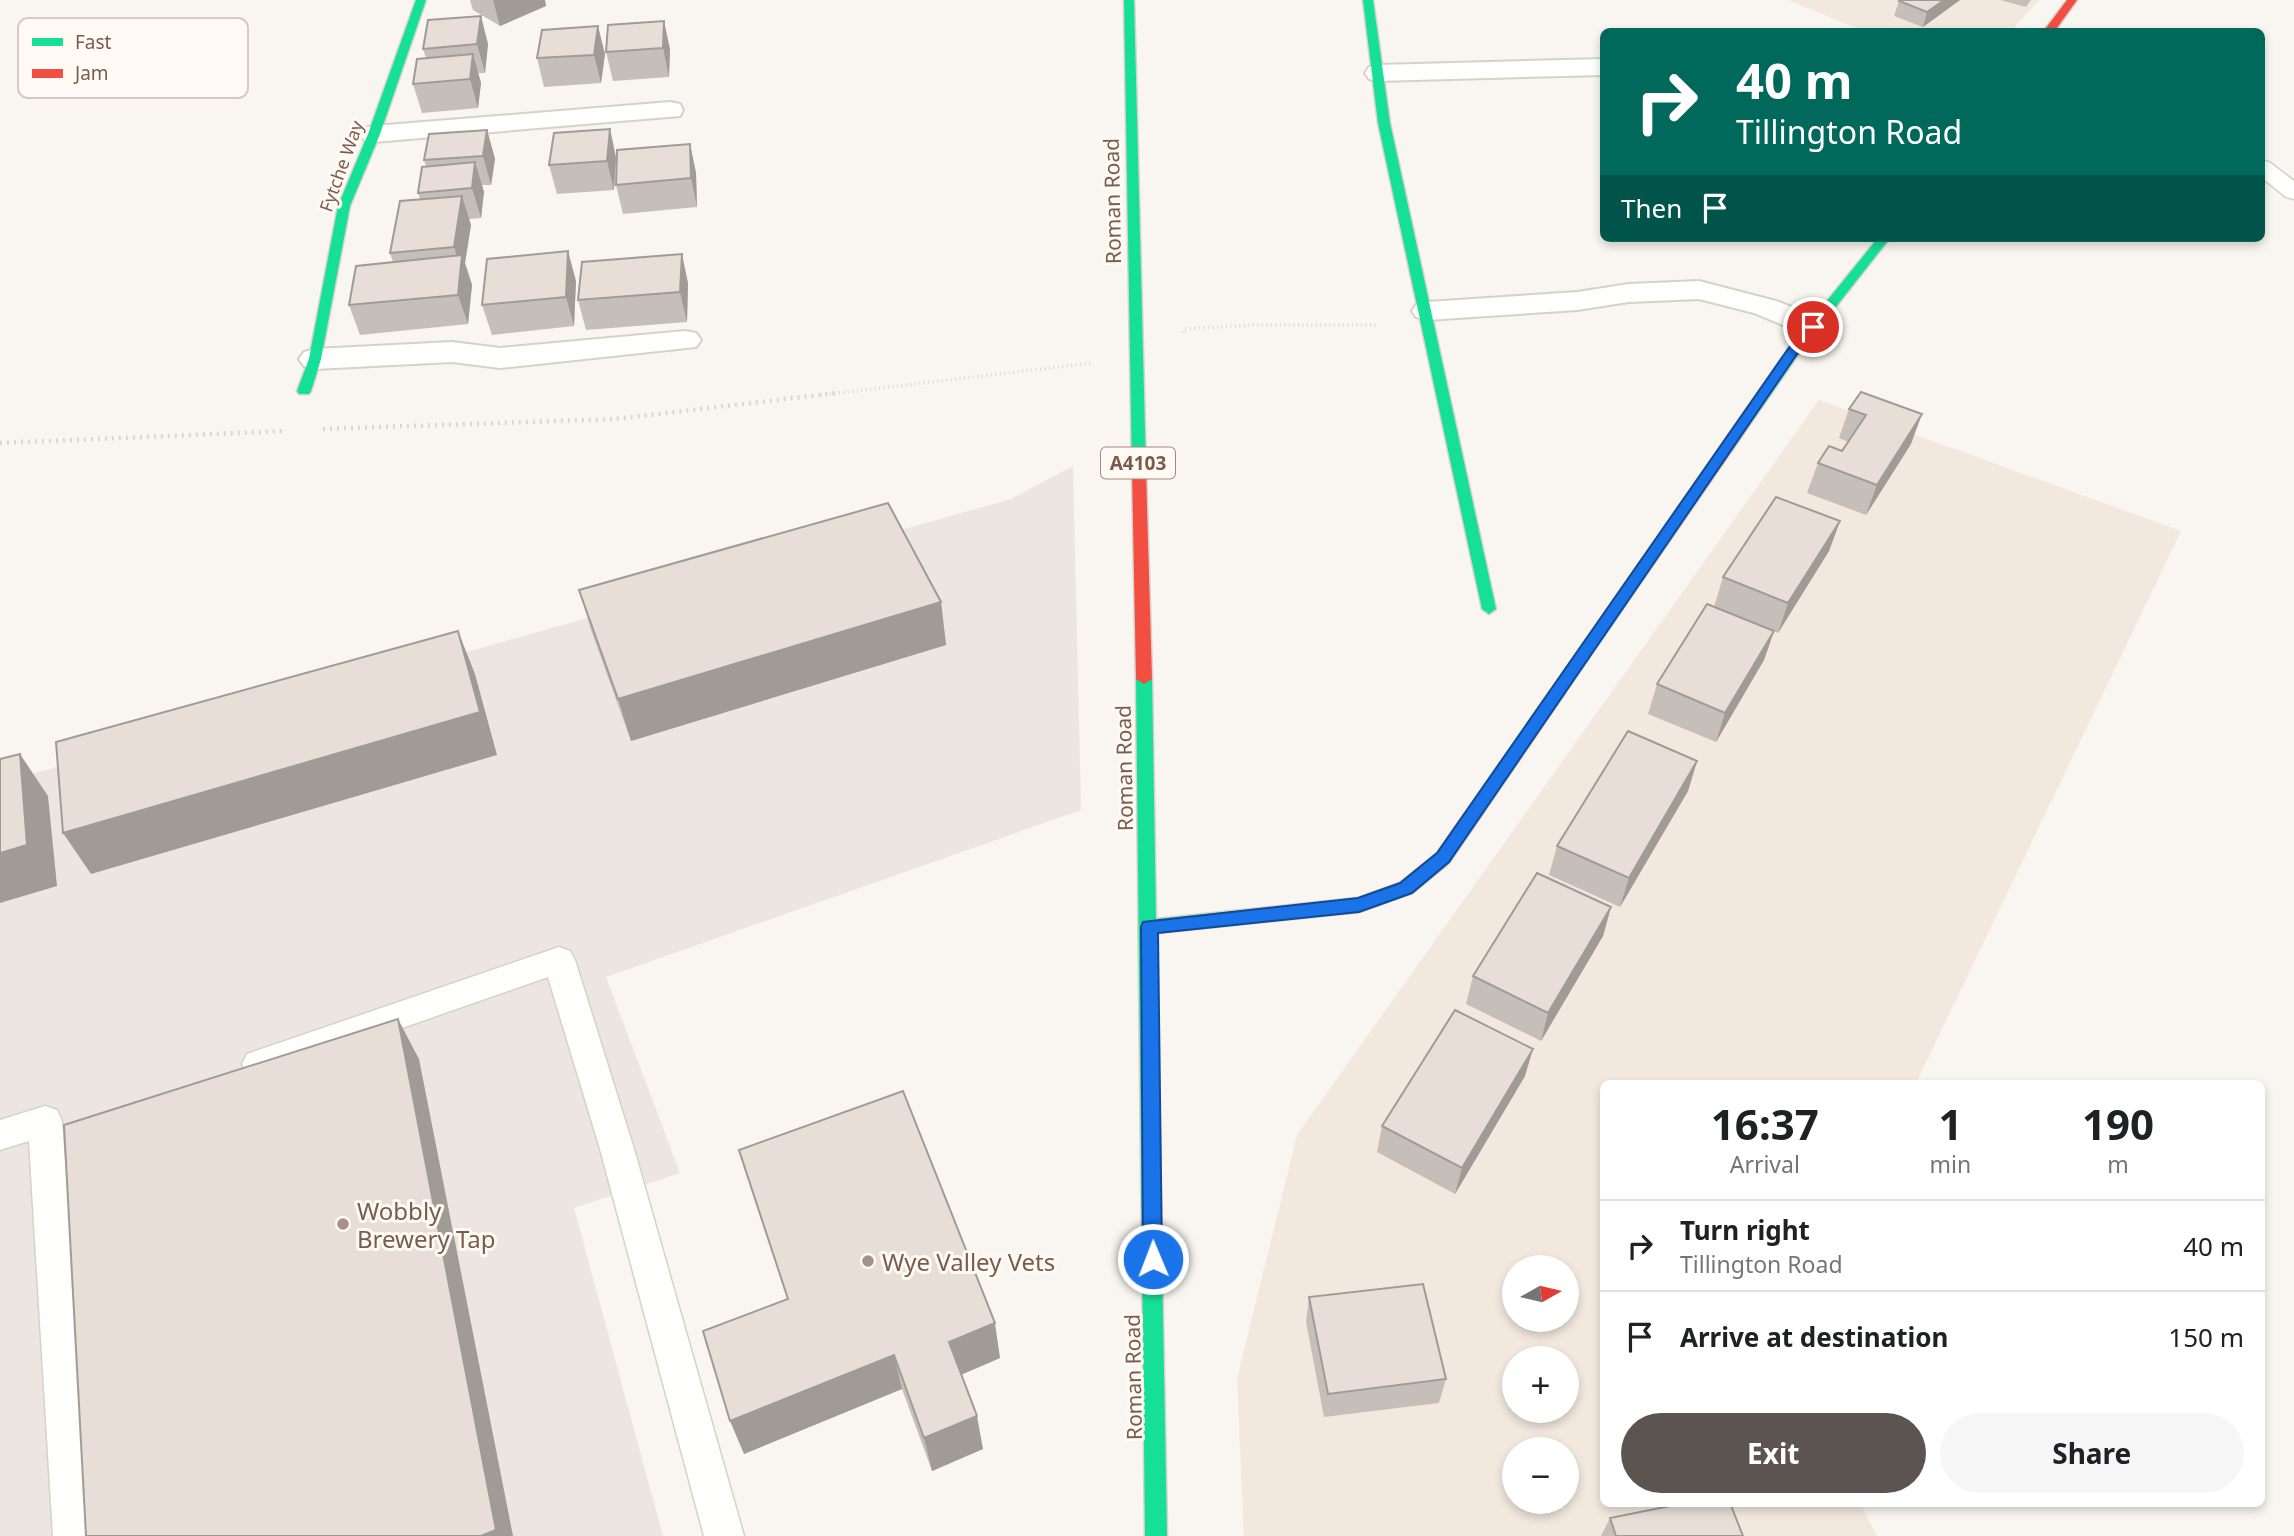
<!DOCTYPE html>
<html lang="en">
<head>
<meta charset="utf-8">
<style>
  body { margin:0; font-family:"Noto Sans",sans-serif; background:#f6f6f6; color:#202124; height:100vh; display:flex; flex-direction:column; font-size:26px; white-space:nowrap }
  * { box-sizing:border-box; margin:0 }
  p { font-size:23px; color:#757577 }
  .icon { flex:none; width:38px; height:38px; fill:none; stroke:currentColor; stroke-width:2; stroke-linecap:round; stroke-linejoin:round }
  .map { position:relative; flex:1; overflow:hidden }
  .panel { position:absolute; left:1600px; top:1080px; width:665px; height:427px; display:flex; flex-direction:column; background:#fff; border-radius:10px; box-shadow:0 4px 10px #0003 }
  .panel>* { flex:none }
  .hud { position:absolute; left:1600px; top:28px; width:665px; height:214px; border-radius:10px; box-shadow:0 4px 10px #0003; background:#00695c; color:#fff; overflow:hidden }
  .needle { width:46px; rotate:82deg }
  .fabs { position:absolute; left:1502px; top:1255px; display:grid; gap:14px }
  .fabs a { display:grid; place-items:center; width:77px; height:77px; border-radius:50%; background:#fff; box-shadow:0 4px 10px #0003; font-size:35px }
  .pin { position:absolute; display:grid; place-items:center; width:60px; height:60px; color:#fff; margin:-30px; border:4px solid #fff; border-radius:50%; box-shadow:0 2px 7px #0007 }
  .me { position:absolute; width:77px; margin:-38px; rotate:359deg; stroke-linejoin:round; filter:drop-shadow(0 0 5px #0008) }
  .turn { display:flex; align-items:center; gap:24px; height:147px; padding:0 21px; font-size:32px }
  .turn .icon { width:91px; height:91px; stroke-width:2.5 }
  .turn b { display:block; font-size:49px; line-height:60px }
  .then { display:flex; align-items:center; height:66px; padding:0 21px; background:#0003; gap:14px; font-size:26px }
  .eta { display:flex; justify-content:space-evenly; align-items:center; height:119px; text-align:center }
  .eta b { font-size:42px; font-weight:700; line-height:49px }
  .primary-button { display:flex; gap:14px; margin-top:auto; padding:14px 21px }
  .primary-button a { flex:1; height:80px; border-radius:42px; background:#5c5450; color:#fff; font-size:28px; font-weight:700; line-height:80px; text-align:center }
  .primary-button a+a { background:#f6f6f6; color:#202124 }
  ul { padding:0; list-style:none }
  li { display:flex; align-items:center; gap:21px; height:91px; padding:0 21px; border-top:2px solid #e0e0e0 }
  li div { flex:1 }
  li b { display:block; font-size:26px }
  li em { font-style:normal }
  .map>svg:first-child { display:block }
  .residential { fill:#f2e8de; fill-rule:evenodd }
  .industrial { fill:#ede5e0 }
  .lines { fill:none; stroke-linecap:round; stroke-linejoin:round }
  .lane-casing { stroke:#d7d1cb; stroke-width:3 }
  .street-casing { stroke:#d7d1cb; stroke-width:4 }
  .fast-casing { stroke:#d9d2cb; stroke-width:3 }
  .jam-casing { stroke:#d9d2cb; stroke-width:3 }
  .path-far1 { stroke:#dcd5d0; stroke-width:3.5; stroke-dasharray:1 3.5; stroke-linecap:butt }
  .path { stroke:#dcd5d0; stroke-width:4.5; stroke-dasharray:2 5; stroke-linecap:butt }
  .lane { fill:#fefefd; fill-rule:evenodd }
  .street { fill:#fefefd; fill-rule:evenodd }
  .fast { fill:#16e098; fill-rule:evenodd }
  .jam { fill:#f24e42; fill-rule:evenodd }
  .wall { fill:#c6bfb9 }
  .shaded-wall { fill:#a19b96 }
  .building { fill:#e6ded7; stroke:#a19b96; stroke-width:2 }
  .route { fill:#1a73e8; stroke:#114b97; stroke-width:2 }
  .poi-dot { fill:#a69286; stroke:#fffaf3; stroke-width:2.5 }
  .labels { text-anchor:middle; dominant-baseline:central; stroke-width:6; stroke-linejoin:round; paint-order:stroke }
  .far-street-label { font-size:18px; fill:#7a5c4d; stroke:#fffaf3 }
  .shield { fill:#fffaf3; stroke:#a28b7f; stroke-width:2 }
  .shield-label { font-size:19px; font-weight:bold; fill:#7a5c4d }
  .street-label { font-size:21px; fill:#7a5c4d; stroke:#fffaf3 }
  .near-poi-label { font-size:24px; fill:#7a5c4d; stroke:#fffaf3; text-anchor:start }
  .key { fill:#fffaf3; stroke:#d7cbc1; stroke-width:2 }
  .key-label { font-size:19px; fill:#7a5c4d }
</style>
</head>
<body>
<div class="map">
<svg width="2294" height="1536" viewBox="0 0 2294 1536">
  <rect width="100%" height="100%" fill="#f9f5f0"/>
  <!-- residential -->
  <path class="residential" d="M1788 0H2039L2010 32 1864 31Z
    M1819 400 2181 531 1916 1083H1603V1503H1860L1877 1536H1244L1237 1379 1297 1135ZM1514 1267H1566V1320H1514ZM1514 1358H1566V1410H1514ZM1514 1449H1566V1502H1514Z"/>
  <!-- industrial -->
  <path class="industrial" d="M1073 466 1081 810 606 977 680 1173 574 1208 663 1536H0V783L1011 499Z"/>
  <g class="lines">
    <!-- lane casing -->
    <g class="lane-casing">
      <path id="lane" d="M2261 161 2269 162 2294 181V199L2286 197 2261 177Z
        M559 947 570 951 575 960 634 1149 744 1536H704L600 1149 548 977 259 1078 247 1074 242 1064 247 1054Z
        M45 1106 57 1110 62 1121 93 1536H53L29 1141 0 1150V1120Z"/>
    </g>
    <!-- street casing -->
    <g class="street-casing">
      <path id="street" d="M1603 59V75L1378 81 1369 79 1365 73 1369 67 1378 65Z
        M670 102 680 104 683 110 680 116 374 142 364 140 360 134 364 128 374 126Z
        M1699 281 1776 301 1824 319 1828 326 1824 333 1813 335 1802 333 1754 313 1699 299 1629 302 1577 310 1427 320 1416 317 1412 311 1416 305 1427 302 1577 292 1629 284Z
        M685 331 696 333 701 340 696 347 500 368 452 362 315 369 304 366 299 359 304 352 315 349 452 342 500 348Z"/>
    </g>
    <!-- fast casing -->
    <g class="fast-casing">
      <path id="fast" d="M416 0H426L380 134 350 206 321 359 311 391 309 394H299L297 391 309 359 338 206 368 134Z
        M1124 0H1134L1146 471 1139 475 1132 471Z
        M1363 0H1373L1390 123 1496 609 1489 614 1482 609 1378 123Z
        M1878 238H1890L1798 355 1739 440H1729V434L1788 349Z
        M1144 674 1152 679 1156 919 1358 898 1400 883 1437 853 1552 689 1557 687 1565 693 1449 863 1412 893 1359 912 1156 933 1167 1536H1145L1136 679Z"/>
    </g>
    <!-- jam casing -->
    <g class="jam-casing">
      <path id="jam" d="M2067 0H2077L2054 32H2043Z
        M1734 433 1741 437 1739 440 1562 697H1552L1549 693 1552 689 1729 434Z
        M1139 467 1146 471 1152 679 1144 684 1136 679 1132 471Z"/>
    </g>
    <!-- path-far1 -->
    <path class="path-far1" d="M1184 332V329L1253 325H1379
      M821 395 1091 363"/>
    <!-- path -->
    <path class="path" d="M323 429 615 419 836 393
      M0 443 286 431"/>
    <!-- lane -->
    <use href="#lane" class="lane"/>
    <!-- street -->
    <use href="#street" class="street"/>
    <!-- fast -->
    <use href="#fast" class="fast"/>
    <!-- jam -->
    <use href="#jam" class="jam"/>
  </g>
  <!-- wall -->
  <path class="wall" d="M470 0H545L546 6 500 26 473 10Z
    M1960 0 1923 27 1894 16 1899 1Z
    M2000 0H2031L2026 7Z
    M608 25 670 49 669 77 613 81 606 52Z
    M488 44 485 73H478L481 83 478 108 422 113 413 84 426 58 423 49Z
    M605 54 601 83 544 87 537 58Z
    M610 129 616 158 614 190 557 194 549 165Z
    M487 130 495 159 491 185H482L484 192 481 218 469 219 471 225 465 263 472 285 468 324 360 335 349 305 393 262 390 253 420 199 418 193 426 166 424 160Z
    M690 144 696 173 697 207 623 214 616 185Z
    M576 281 574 326 492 335 482 305Z
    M688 283 687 322 586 330 578 300Z
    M1861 392 1911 444 1866 515 1807 493 1818 463 1842 451 1848 442 1839 438 1849 409Z
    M1840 521 1829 551 1778 633 1774 631 1764 660 1716 742 1648 714 1657 684 1714 607 1723 577Z
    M579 590 941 602 946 645 631 741 592 633Z
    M1697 761 1688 791 1620 907 1549 875 1557 846Z
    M1611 907 1603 936 1541 1041 1466 1004 1473 976Z
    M1525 1076 1455 1194 1377 1152 1382 1126Z
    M1309 1297 1446 1379 1439 1403 1324 1417 1306 1322Z
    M787 1299 1000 1358 962 1374 983 1449 932 1471 902 1389 744 1454Z
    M1610 1518 1743 1536H1601Z"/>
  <!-- shaded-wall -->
  <path class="shaded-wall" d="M493 0H545L546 6 500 26Z
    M1944 0H1960L1923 27 1927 12Z
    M481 16 488 44 485 73 477 44Z
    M664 21 670 49 669 77 663 48Z
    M598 26 605 54 601 83 594 55Z
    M473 54 481 83 478 108 470 79Z
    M610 129 616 158 614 190 607 161Z
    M487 130 495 159 491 185 483 156Z
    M690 144 696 173 697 207 691 178Z
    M475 162 484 192 481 218 472 188Z
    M462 196 471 225 465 263 472 285 468 324 458 295 461 270 454 247Z
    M568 251 576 281 574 326 566 297Z
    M682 254 688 283 687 322 680 292Z
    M1922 414 1911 444 1866 515 1877 485Z
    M1840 521 1829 551 1778 633 1788 603Z
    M941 602 946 645 631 741 618 699Z
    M458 631 475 674 497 755 91 874 63 833Z
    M1774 631 1764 660 1716 742 1725 713Z
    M20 754 48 796 57 886 0 903V853Z
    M1697 761 1688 791 1620 907 1629 878Z
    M1611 907 1603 936 1541 1041 1548 1013Z
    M398 1019 419 1059 513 1536H481Z
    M1533 1049 1525 1076 1455 1194 1462 1168Z
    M995 1323 1000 1358 956 1377 949 1342Z
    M894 1355 902 1389 744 1454 730 1421Z
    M977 1416 983 1449 932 1471 924 1438Z"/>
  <!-- building -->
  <path class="building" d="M1900 0H1944L1927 12 1899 1Z
    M481 16 477 44 423 49 428 20Z
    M664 21 663 48 606 52 608 25Z
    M598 26 594 55 537 58 542 30Z
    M473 54 470 79 413 84 417 59Z
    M610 129 607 161 549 165 554 133Z
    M487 130 483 156 424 160 429 134Z
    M690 144 691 178 616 185 617 150Z
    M475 162 472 188 418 193 422 167Z
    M462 196 454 247 390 253 400 201Z
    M568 251 566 297 482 305 487 259Z
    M682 254 680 292 578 300 582 262Z
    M462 255 458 295 349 305 356 266Z
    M1861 392 1922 414 1877 485 1818 463 1829 446 1842 451 1866 415 1849 409Z
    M1776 497 1840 521 1788 603 1723 577Z
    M888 503 941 602 618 699 579 590Z
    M1707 604 1774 631 1725 713 1657 684Z
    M458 631 480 712 63 833 56 742Z
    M1628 731 1697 761 1629 878 1557 846Z
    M20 754 27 845 0 853V759Z
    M1537 873 1611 907 1548 1013 1473 976Z
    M1455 1010 1533 1049 1462 1168 1382 1126Z
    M398 1019 496 1530 481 1536H86L64 1125Z
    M903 1091 995 1323 949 1342 977 1416 924 1438 894 1355 730 1421 703 1331 788 1299 739 1150Z
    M1423 1284 1446 1379 1328 1394 1309 1297Z
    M1685 1503H1730L1743 1536H1616L1610 1518Z"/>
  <!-- route -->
  <path class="route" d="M1813 323 1820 327 1797 354 1449 862 1412 893 1359 912 1158 933 1162 1259 1160 1265 1153 1268 1146 1265 1143 1259 1141 927 1143 922 1358 898 1400 883 1437 853 1788 349 1809 324Z"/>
  <!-- markers -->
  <g class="poi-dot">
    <circle cx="343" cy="1224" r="7"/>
    <circle cx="868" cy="1261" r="7"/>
  </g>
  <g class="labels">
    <!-- far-street labels -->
    <g class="far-street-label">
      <text transform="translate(341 166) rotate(-70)">Fytche Way</text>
    </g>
    <!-- shield labels -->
    <rect class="shield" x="1101" y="447.5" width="74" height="31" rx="5"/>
    <g class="shield-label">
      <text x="1138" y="463">A4103</text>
    </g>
    <!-- street labels -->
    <g class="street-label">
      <text transform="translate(1112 201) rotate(-91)">Roman Road</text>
      <text transform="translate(1124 768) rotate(-91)">Roman Road</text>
      <text transform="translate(1133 1377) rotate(-91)">Roman Road</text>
    </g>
    <!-- near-poi labels -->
    <g class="near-poi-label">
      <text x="357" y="1210">Wobbly<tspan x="357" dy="28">Brewery Tap</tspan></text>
      <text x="882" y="1261">Wye Valley Vets</text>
    </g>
  </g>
  <!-- legend -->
  <rect x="18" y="18" width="230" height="80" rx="10" class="key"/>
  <rect x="32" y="38" width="31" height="8" fill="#16e098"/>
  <rect x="32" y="69" width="31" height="9" fill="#f24e42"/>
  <g class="key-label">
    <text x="75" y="49">Fast</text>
    <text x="75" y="80">Jam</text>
  </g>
</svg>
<div class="fabs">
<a><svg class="needle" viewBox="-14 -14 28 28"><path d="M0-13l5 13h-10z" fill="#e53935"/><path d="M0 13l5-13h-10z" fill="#757577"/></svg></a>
<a>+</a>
<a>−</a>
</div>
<div class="pin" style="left:1813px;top:327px;background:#d93025"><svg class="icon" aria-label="arrive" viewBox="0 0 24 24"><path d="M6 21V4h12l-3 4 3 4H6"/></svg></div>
<svg class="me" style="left:1153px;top:1259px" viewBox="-20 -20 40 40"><circle r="17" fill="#1a73e8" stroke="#fff" stroke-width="3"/><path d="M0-11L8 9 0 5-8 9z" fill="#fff"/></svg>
<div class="hud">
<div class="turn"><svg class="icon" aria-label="right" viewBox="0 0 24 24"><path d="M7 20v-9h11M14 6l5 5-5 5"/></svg><div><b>40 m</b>Tillington Road</div></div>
<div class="then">Then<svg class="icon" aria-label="arrive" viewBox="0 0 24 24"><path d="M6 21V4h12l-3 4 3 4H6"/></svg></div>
</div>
<section class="panel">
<div class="eta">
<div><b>16:37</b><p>Arrival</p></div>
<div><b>1</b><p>min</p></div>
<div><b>190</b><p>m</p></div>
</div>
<ul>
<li><svg class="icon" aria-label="right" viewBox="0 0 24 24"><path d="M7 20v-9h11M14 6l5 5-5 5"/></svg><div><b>Turn right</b><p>Tillington Road</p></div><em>40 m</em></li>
<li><svg class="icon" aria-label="arrive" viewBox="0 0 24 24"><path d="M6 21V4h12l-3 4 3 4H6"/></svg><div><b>Arrive at destination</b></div><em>150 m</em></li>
</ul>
<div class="primary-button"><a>Exit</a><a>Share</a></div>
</section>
</div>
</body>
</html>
